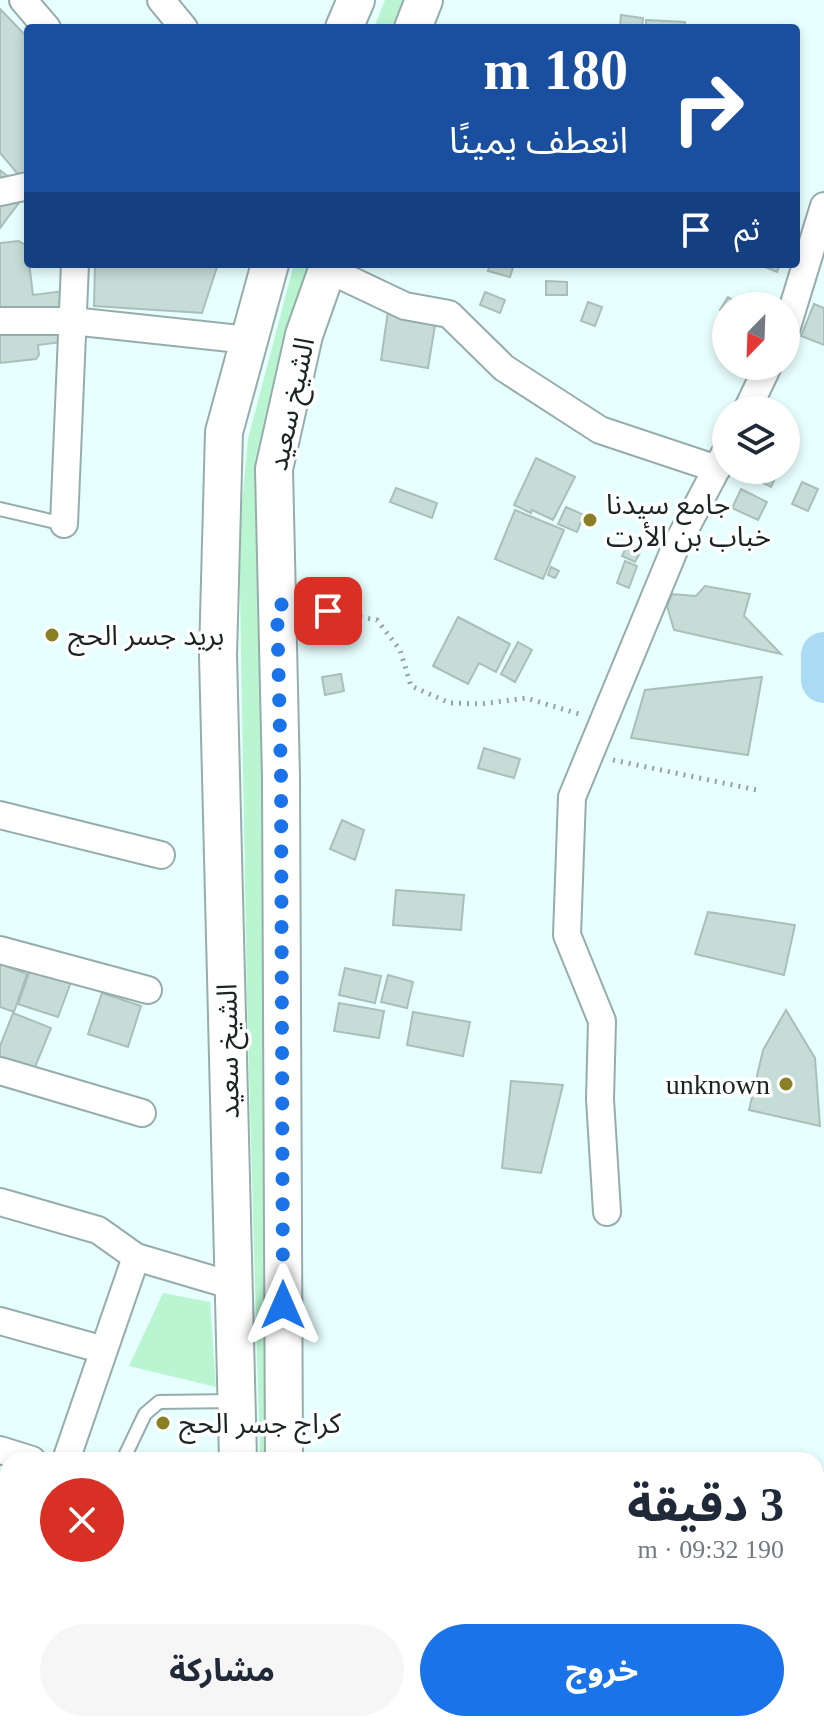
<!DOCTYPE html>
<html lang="ar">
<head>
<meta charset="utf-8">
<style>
  body { margin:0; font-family:"Times New Roman","Noto Sans Arabic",serif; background:#f6f6f7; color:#1f2937; direction:rtl; height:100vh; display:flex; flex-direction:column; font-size:30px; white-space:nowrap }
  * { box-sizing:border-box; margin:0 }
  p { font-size:26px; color:#747a83 }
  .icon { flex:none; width:44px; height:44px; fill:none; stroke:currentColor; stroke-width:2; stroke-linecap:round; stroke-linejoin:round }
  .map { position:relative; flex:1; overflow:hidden; direction:ltr }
  .side { position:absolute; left:0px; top:1452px; width:824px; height:280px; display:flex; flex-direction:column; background:#fff; border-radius:24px 24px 0 0; box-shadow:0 4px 12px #0003; direction:rtl }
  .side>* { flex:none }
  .banner { position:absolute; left:24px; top:24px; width:776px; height:244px; border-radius:8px; box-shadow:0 4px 12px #0003; direction:rtl; background:#1a4fa0; color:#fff; overflow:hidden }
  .needle { width:52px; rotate:203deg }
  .fabs { position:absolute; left:712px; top:292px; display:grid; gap:16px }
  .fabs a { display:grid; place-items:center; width:88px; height:88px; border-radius:50%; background:#fff; box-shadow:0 4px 12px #0003; font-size:40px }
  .pin { position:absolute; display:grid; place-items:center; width:68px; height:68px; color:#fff; margin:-34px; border-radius:16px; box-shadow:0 4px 12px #0006 }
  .me { position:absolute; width:88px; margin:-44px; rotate:0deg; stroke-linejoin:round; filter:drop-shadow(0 0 6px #0008) }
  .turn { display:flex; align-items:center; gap:28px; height:168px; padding:0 40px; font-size:36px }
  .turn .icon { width:104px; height:104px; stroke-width:2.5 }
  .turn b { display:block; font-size:56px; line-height:68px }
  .then { display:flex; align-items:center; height:76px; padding:0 40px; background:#0003; gap:16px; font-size:30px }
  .round { display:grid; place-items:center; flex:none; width:84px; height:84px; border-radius:42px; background:#f6f6f7 }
  .summary { display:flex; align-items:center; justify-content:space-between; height:136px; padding:0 40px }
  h1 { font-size:48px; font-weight:700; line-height:60px }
  .action { display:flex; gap:16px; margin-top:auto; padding:16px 40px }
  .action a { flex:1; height:92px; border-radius:48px; background:#1a73e8; color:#fff; font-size:32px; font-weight:700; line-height:92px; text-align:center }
  .action a+a { background:#f6f6f7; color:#1f2937 }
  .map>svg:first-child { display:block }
  .green { fill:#b9f5d1 }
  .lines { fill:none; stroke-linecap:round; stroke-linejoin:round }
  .river { stroke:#aadaf4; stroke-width:46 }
  .building { fill:#c6dcd6; stroke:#a9bfb9; stroke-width:2 }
  .lane-casing { stroke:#96adac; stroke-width:16 }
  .street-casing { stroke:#96adac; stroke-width:30 }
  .secondary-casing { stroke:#96adac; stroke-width:40 }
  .primary-casing { stroke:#327886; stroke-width:44 }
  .path { stroke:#92a4a3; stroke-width:5; stroke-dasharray:2 6; stroke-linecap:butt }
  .lane { stroke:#fff; stroke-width:12 }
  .street { stroke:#fff; stroke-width:26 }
  .secondary { stroke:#fff; stroke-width:36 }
  .primary { stroke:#8cc9d6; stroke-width:40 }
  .route { stroke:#1a73e8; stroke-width:14; stroke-dasharray:0 25.2 }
  .poi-dot { fill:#8b7f26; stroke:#fff; stroke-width:3 }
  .labels { text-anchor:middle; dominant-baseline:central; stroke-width:7; stroke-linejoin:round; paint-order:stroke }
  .street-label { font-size:28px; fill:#1b2424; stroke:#fff }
  .poi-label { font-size:28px; fill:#1b2424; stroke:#fff; text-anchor:start }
</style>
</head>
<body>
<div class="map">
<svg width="824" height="1732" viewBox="0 0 824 1732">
  <rect width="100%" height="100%" fill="#e7fffe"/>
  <!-- green -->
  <path class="green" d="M385 0H404L393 28H374Z
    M294 264H314L267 432 263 1082 269 1460H260L247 1000 239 535 248 439Z
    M163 1293 210 1302 216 1387 129 1366Z
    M85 1724H136L119 1732H73Z
    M255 1724C282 1724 313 1720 337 1732H222Z"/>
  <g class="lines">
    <!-- river -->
    <path class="river" d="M824 655V680"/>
  </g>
  <!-- building -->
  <path class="building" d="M0 9 28 38V186L0 153Z
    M621 15 643 18 642 28H620Z
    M646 20 685 22V28H646Z
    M0 170 27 192 0 228Z
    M19 241 27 246 33 295 80 289 86 339 38 345 39 355 36 359 0 363V243Z
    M95 264H218L202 313 94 306Z
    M490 264H514L510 277 488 271Z
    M758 264H780L777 272Z
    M546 281 567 282V295H546Z
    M485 292 505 300 500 313 480 305Z
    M728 297 742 306H726V314L720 310Z
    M588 302 602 307 595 326 581 321Z
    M814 304 824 308V345L801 336Z
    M388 311 436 319 428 368 381 360Z
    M536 458 575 477 553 520 532 510 531 513 514 505Z
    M742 470H779L771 487 741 472Z
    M802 482 818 489 808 511 792 504Z
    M396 488 437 503 432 518 390 502Z
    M741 489 767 502 758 520 732 508Z
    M566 507 584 515 577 532 558 524Z
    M515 510 564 530 543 579 495 559Z
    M628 543 642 549 635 562 622 556Z
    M625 561 637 566 629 588 617 583Z
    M551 567 559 571 555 578 548 575Z
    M705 586 750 594 744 616 781 654 674 630 667 606 672 594 696 596Z
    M458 617 510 644 496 672 479 663 468 684 433 666Z
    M518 642 532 650 515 682 501 674Z
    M341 674 344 691 325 695 322 677Z
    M762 677 748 755 631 738 645 690Z
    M484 748 520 759 514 778 478 768Z
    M342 820 364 830 355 860 330 849Z
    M396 890 464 895 461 930 393 925Z
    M708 912 795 925 784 975 695 954Z
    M33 962 74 974 58 1017 18 1004Z
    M0 964 27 974 14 1012 0 1007Z
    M345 968 381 976 375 1003 339 995Z
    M388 975 413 982 407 1008 381 1002Z
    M102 993 141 1006 128 1047 88 1034Z
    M339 1003 384 1011 379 1038 334 1031Z
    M786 1010 815 1058 820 1126 749 1110 763 1050Z
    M413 1012 470 1022 463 1056 407 1045Z
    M13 1013 51 1028 33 1072 0 1059V1046Z
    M511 1081 563 1085 541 1173 502 1168Z"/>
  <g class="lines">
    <!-- lane casing -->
    <g class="lane-casing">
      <path id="lane" d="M0 509 64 524
        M123 1460 145 1414 159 1402 234 1401"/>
    </g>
    <!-- street casing -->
    <g class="street-casing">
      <path id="street" d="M23 0 47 28
        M161 0 184 28
        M0 192 28 186
        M327 269 405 306 449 314 504 368 600 430 717 469
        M0 321H72L249 340
        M786 330 824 206
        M747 410 768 366
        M64 524 75 264
        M0 815 161 855
        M0 950 148 990
        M0 1071 142 1113
        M0 1202 98 1230 136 1257
        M607 1212 600 1099 602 1021 567 935 572 797 675 548 726 451
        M0 1321 104 1350
        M0 1450 32 1460
        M66 1460 136 1257 234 1286
        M0 1577 8 1579
        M0 1650 8 1627"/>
    </g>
    <!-- secondary casing -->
    <g class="secondary-casing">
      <path id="secondary" d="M344 28 356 0
        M413 28 424 0
        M238 1460 218 655 224 432 270 264
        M284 1460 281 777 274 469 304 335 329 264"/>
    </g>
    <!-- primary casing -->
    <g class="primary-casing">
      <path id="primary" d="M816 1668 824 1666
        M356 1724 369 1732
        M169 1732 180 1724
        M575 1732 605 1724
        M693 1732 722 1724
        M794 1732 824 1724"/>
    </g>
    <!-- path -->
    <path class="path" d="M305 608 377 620 400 650 411 686 450 703 481 704 526 698 579 714
      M613 760 757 790"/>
    <!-- lane -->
    <use href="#lane" class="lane"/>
    <!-- street -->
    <use href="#street" class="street"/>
    <!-- secondary -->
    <use href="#secondary" class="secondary"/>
    <!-- primary -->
    <use href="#primary" class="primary"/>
  </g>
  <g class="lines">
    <!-- route -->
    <path class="route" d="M283 1305 281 777 277 604 328 611"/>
  </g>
  <!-- markers -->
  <g class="poi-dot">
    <circle cx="590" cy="520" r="8"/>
    <circle cx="52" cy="635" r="8"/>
    <circle cx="786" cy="1084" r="8"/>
    <circle cx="163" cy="1423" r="8"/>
  </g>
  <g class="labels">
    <!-- street labels -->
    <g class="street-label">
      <text transform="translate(291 404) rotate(-78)">الشيخ سعيد</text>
      <text transform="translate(228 1051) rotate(-91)">الشيخ سعيد</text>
    </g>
    <!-- poi labels -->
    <g class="poi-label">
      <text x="606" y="504">جامع سيدنا<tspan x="606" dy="32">خباب بن الأرت</tspan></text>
      <text x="68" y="635">بريد جسر الحج</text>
      <text x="770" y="1084" text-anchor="end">unknown</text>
      <text x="179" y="1423">كراج جسر الحج</text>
    </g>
  </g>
</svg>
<div class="fabs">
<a><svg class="needle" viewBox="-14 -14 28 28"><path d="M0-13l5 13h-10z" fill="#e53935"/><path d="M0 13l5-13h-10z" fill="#747a83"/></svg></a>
<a><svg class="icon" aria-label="layers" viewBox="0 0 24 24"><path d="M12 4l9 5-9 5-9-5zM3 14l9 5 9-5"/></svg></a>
</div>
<div class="pin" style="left:328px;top:611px;background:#d93025"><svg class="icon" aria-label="arrive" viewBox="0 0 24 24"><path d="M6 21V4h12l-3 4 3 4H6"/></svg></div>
<svg class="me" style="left:283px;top:1305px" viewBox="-20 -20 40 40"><path d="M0-17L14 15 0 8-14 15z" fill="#1a73e8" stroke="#fff" stroke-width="4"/></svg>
<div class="banner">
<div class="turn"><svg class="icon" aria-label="right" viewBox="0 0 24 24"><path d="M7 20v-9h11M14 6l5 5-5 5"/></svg><div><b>180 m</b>انعطف يمينًا</div></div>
<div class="then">ثم<svg class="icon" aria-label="arrive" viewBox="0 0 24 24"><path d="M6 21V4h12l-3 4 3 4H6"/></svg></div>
</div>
<section class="side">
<div class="summary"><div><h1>3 دقيقة</h1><p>190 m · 09:32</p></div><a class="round" style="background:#d93025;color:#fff"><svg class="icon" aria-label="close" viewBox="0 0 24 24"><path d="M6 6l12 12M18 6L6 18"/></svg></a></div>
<div class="action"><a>خروج</a><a>مشاركة</a></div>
</section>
</div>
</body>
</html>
